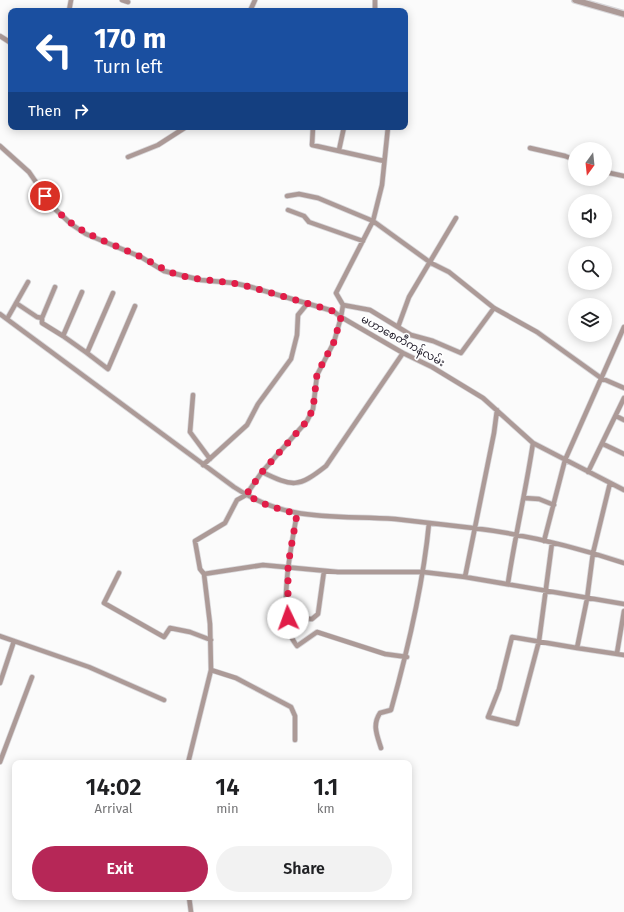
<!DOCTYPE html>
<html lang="en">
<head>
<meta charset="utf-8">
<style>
  body { margin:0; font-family:"Fira Sans","Noto Sans Myanmar",sans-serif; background:#f2f2f2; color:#202124; height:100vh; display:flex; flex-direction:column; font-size:15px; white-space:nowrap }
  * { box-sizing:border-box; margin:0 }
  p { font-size:13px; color:#757577 }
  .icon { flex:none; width:22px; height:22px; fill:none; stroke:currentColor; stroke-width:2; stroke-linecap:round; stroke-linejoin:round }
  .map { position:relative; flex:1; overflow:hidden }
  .side { position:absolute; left:12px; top:760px; width:400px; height:140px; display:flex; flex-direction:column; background:#fff; border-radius:8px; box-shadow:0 2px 10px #0003 }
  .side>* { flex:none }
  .banner { position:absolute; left:8px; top:8px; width:400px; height:122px; border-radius:8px; box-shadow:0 2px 10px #0003; background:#1a4fa0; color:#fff; overflow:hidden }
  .needle { width:26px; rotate:195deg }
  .controls { position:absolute; left:568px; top:142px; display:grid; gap:8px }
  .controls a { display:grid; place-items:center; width:44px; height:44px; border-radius:50%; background:#fff; box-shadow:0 2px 10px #0003; font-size:20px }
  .pin { position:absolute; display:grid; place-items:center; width:34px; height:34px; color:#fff; margin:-17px; border:2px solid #fff; border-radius:50%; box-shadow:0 1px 4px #0007 }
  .me { position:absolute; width:44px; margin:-22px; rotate:357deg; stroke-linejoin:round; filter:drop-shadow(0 0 3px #0008) }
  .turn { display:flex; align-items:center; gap:14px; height:84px; padding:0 20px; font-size:18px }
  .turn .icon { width:52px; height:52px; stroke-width:2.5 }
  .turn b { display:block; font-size:28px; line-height:34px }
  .then { display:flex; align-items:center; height:38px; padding:0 20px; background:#0003; gap:8px; font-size:15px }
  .eta { display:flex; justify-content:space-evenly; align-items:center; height:68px; text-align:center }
  .eta b { font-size:24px; font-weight:600; line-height:28px }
  .action { display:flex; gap:8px; margin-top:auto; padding:8px 20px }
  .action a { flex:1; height:46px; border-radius:24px; background:#b62757; color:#fff; font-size:16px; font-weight:600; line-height:46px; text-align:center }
  .action a+a { background:#f2f2f2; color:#202124 }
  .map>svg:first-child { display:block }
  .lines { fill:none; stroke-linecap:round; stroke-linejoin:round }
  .minor-casing { stroke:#d8d7da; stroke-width:6 }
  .tertiary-casing { stroke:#d8d7da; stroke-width:8 }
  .minor { stroke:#ac9a97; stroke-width:4.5 }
  .tertiary { stroke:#ac9a97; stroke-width:5.5 }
  .route { stroke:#e11d48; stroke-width:7; stroke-dasharray:0 12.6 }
  .labels { text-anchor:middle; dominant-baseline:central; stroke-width:3.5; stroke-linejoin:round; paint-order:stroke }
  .street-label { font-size:11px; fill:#211d2a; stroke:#fff }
</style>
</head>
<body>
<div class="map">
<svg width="624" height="912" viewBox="0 0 624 912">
  <rect width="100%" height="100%" fill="#fbfbfb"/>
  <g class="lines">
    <!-- minor casing -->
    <g class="minor-casing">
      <path id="minor" d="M122 0 128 2
        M69 11 71 0
        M250 11 255 0
        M375 11V0
        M0 36 11 43
        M313 127 312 145 384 161
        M388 127 382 185 373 221 336 293 343 305 341 317 403 353 432 367 483 398 533 443 624 490
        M0 146 29 172 53 207 71 224 86 234 141 257 164 271 201 280 234 283 251 287 333 311 341 317 334 342 317 375 313 409 307 421 262 472 246 495 237 500 225 523 195 541 200 569 204 574
        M530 148 565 156 575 160
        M339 150 344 127
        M128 157 158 145 186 127
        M605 172 624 176
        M287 196 299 194 318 198 373 221 431 263 449 272 494 308 537 332 601 378 624 388
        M288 210 304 216 309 222 363 241
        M16 303 37 317 42 318 55 287
        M343 305 370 310 411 335 433 341 461 353 494 308
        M0 314 234 487C287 523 335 515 395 519 421 522 447 525 473 528 523 534 576 547 624 563
        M42 318V323L63 336 82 292
        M7 319 28 282
        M398 327 409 297 456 218
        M63 336 87 353 113 293
        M87 353 108 369 135 306
        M193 395 190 432 210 459
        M497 410 494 433 465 577 624 604
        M616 416 624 420
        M603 444 624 454
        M203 465 247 425 258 404 291 359 297 335 298 315 307 304
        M262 472C293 487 298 488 326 466L403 353
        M588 472 624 398
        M610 483 593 553 587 599 577 648 624 655
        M524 498 539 499 554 505
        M297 514C291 547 280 601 290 633 291 637 294 642 297 646L317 632 385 654 407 657
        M544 541 565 460 624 327
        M552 543 539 641 517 724 488 717 499 689 512 637 577 648
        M119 573 104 603 164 637 170 628 190 632 211 640
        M508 583C515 536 526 490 533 443
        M288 618 312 619 318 614 324 571
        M0 636 89 667 164 700
        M617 653 624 611
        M211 670 236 678 291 707 295 716V740
        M0 683 14 641
        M381 748C377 735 372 725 380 713L391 710C408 649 423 587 429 523
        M0 762 32 677
        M188 763 211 670 210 624 204 574 263 565 338 572H423L465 577
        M189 897 191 912"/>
    </g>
    <!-- tertiary casing -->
    <g class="tertiary-casing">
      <path id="tertiary" d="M575 0 624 14"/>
    </g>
    <!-- minor -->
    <use href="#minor" class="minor"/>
    <!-- tertiary -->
    <use href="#tertiary" class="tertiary"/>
  </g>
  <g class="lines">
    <!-- route -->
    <path class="route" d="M45 196C71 233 103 239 141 257 154 263 165 271 179 275 200 281 221 280 242 285 273 293 303 302 333 311L341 317 334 342 317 374 313 409 307 421 262 472 246 495 269 506 297 514 288 565V618"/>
  </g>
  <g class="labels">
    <!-- street labels -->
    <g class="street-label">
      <text transform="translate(403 341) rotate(29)">မဟာစေတီကန်လမ်း</text>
    </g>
  </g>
</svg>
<div class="controls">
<a><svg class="needle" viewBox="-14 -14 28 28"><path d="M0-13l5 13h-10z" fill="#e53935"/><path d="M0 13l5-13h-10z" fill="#757577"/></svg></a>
<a><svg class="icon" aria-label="sound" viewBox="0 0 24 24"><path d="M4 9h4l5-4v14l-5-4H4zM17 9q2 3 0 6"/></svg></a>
<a><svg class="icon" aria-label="search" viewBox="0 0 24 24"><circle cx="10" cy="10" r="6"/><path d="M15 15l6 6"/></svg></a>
<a><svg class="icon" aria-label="layers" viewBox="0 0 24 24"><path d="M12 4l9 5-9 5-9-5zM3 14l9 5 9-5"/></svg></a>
</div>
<div class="pin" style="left:45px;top:196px;background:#d93025"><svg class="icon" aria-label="arrive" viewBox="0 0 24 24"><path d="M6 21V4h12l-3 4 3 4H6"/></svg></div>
<svg class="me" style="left:288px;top:618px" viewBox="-20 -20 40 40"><circle r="19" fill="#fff"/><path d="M0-13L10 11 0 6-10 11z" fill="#e11d48"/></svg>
<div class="banner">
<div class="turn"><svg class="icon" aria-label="left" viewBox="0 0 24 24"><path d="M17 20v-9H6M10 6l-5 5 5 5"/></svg><div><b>170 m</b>Turn left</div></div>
<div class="then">Then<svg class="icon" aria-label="right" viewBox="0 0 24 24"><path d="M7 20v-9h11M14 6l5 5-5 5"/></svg></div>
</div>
<section class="side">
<div class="eta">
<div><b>14:02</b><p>Arrival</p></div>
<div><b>14</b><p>min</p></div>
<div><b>1.1</b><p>km</p></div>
</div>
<div class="action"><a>Exit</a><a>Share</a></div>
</section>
</div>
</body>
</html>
